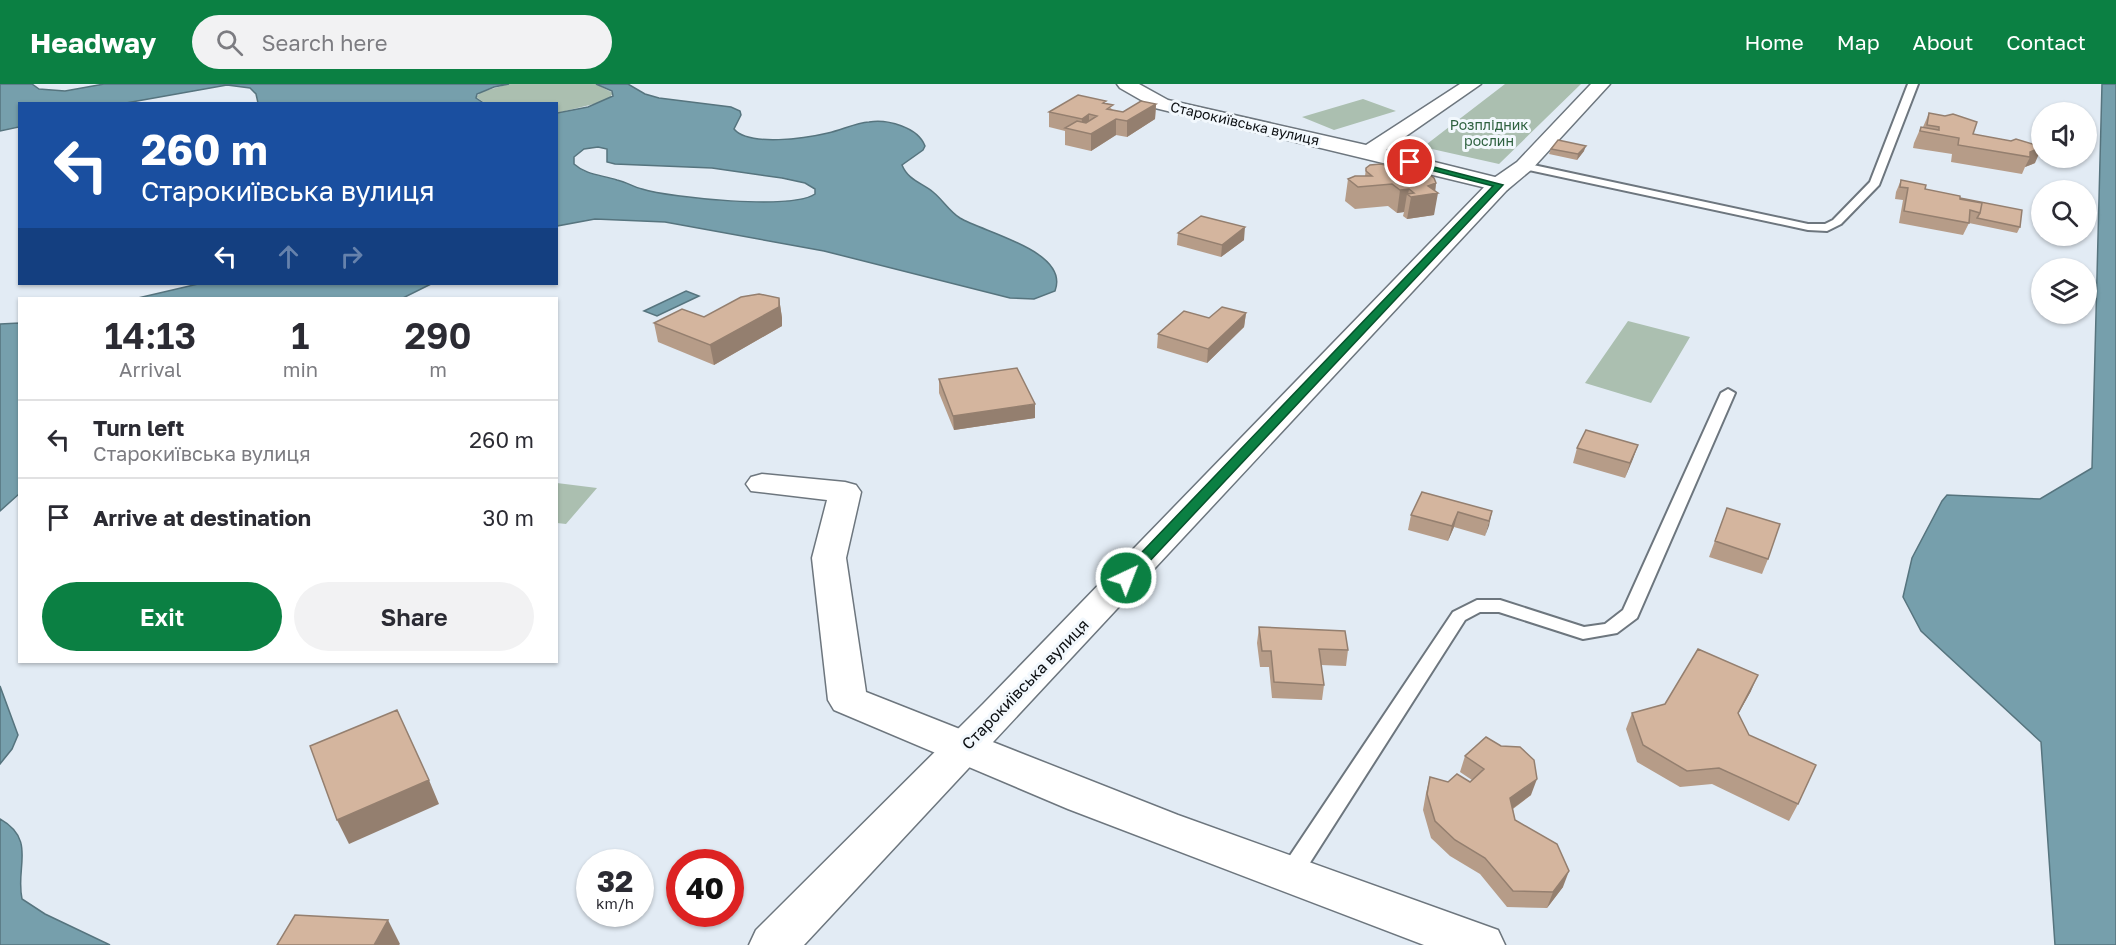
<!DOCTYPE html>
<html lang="en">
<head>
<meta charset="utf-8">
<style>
  body { margin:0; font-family:"Golos Text",sans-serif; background:#f2f2f3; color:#2b2b33; height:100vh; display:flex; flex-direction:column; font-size:22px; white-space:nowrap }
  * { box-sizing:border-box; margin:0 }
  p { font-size:20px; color:#7c7c81 }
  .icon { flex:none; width:33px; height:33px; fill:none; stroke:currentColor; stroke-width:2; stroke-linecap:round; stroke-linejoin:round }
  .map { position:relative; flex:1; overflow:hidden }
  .panel { position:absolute; left:18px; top:213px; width:540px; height:366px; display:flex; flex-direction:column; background:#fff; border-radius:0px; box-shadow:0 2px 4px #0004 }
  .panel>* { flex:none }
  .top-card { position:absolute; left:18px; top:18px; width:540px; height:183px; border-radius:0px; box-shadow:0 2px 4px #0004; background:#1a4fa0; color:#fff; overflow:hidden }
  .buttons { position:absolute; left:2031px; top:18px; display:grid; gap:12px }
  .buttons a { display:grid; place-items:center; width:66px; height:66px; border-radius:50%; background:#fff; box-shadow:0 2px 4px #0004; font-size:30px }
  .speed { position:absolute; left:576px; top:765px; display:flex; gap:12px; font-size:30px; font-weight:700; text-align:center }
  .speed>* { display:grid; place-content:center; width:78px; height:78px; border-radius:50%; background:#fff; box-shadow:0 2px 4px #0004; line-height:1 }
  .speed small { font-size:15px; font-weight:400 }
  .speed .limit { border:9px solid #d22; background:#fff; color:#111 }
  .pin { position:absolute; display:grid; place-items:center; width:51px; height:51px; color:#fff; margin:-26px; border:3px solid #fff; border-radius:50%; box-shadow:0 2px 6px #0007 }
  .me { position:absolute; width:66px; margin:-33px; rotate:43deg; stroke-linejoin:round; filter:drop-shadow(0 0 4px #0008) }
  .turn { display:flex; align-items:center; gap:21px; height:126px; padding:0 24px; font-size:27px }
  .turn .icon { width:78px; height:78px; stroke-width:2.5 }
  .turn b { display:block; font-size:42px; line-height:51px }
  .lanes { display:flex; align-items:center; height:57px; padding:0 24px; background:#0003; justify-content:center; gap:30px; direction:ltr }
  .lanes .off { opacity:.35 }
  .eta { display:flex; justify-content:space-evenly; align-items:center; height:102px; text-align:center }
  .eta b { font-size:36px; font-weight:600; line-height:42px }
  .primary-button { display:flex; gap:12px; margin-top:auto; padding:12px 24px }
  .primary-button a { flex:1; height:69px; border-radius:36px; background:#0b8043; color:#fff; font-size:24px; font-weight:600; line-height:69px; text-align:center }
  .primary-button a+a { background:#f2f2f3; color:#2b2b33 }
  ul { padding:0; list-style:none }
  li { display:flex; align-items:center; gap:18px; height:78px; padding:0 24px; border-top:2px solid #e1e1e2 }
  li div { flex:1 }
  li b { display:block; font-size:22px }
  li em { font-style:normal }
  header { display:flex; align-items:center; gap:36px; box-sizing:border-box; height:84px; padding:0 30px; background:#0b8043; color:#fff }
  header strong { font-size:28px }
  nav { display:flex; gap:33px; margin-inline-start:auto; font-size:21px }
  .search { width:420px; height:54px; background:#f2f2f3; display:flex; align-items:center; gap:15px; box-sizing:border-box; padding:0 21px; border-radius:33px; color:#7c7c81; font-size:22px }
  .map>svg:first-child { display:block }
  .green { fill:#abbfb0 }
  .water { fill:#769fac; stroke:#56747e; stroke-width:1.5; fill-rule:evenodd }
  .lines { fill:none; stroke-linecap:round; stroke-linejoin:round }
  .service-casing { stroke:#6d767e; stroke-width:4 }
  .minor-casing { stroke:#6d767e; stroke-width:3 }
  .tertiary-casing { stroke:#6d767e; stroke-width:3 }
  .service { fill:#fff; fill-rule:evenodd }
  .minor { fill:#fff; fill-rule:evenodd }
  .tertiary { fill:#fff; fill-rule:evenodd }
  .wall { fill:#b69c88 }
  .shaded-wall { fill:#947f6f }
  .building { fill:#d4b59e; stroke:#947f6f; stroke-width:1.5 }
  .route { fill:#0b8043; stroke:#07532c; stroke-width:1.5 }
  .labels { text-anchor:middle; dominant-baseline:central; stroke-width:6; stroke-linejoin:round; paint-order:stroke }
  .far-street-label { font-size:14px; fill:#0c0f12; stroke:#f2f8fd }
  .far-park-label { font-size:14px; fill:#2e613f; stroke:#f2f8fd }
  .street-label { font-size:16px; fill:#0c0f12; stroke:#f2f8fd }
</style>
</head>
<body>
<header>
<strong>Headway</strong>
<div class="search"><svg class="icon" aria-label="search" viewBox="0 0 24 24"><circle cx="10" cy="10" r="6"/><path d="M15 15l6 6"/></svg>Search here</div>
<nav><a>Home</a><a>Map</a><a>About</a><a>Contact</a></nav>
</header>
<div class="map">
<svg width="2116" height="861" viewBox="0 0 2116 861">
  <rect width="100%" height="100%" fill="#e2ebf4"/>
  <!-- green -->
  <path class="green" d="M509 0H596L613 9 609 15 602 18 557 29 556 20 485 19 476 13 481 8Z
    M1505 0H1581L1499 80 1423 63Z
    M1363 15 1396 27 1334 46 1302 33Z
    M1628 237 1690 253 1651 319 1585 299Z
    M557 399 597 404 566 440 557 439Z"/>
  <!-- water -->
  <path class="water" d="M0 0H32L39 5 65 7 104 0H509L494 3 477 10 476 14 485 20 258 19 256 10 250 4 227 1 126 19 20 20 19 43 0 47Z
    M596 0H628L645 10 659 14 731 23 740 27 741 31 734 45C749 63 807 54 828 49 842 46 855 39 869 38 887 35 918 43 925 62L923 66 902 81C908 96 922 99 933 108 943 116 949 127 960 134 985 149 1070 167 1055 207L1034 215 1010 214 824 167 665 138 595 135 557 142V29L588 23 613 12 612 7ZM598 63 607 65V78L615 80 712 84 782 94 805 99 815 105V110C792 126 671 114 642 105 634 103 626 98 617 96 602 91 586 91 574 80V73L584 65Z
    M2102 0H2116V861H2055L2041 658 1921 547 1903 513 1912 474 1942 417 1947 411 2040 415 2092 384Z
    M198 200H431L403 214H138Z
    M686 207 699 212 657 232 644 227Z
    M19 239V410L0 427V240Z
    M0 602 18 651 12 665 0 680Z
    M0 735C37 756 15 783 22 815L45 830 110 861H0Z"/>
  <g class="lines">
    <!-- service casing -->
    <g class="service-casing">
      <path id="service" d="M1908 0H1918L1879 101 1841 140 1827 147 1808 146 1524 85 1519 82 1524 79 1808 140H1825L1833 136 1870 98Z
        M1728 305 1735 309 1637 534 1617 549 1583 555 1499 528H1480L1465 536 1297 799 1289 801 1281 799 1278 792 1281 785 1453 528 1477 516H1500L1584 543 1605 540 1623 526 1721 309Z"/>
    </g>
    <!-- minor casing -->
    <g class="minor-casing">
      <path id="minor" d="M1117 0H1139L1168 16 1366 61 1460 0H1481L1386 66 1507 96 1510 101 1507 106 1499 107 1155 24 1120 4Z
        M762 390 845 398 856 401 861 408 846 474 866 608 1178 731 1498 846 1505 861H1424L1068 725 834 626 828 616 812 474 827 416 751 407 746 400 751 393Z"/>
    </g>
    <!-- tertiary casing -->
    <g class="tertiary-casing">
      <path id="tertiary" d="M1591 0H1610L1531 86 1507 106 804 861H749L756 846 983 620 1491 96 1517 78Z"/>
    </g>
    <!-- service -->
    <use href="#service" class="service"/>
    <!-- minor -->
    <use href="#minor" class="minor"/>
    <!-- tertiary -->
    <use href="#tertiary" class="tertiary"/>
  </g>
  <!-- wall -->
  <path class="wall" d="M1106 20 1113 26 1123 28 1156 20 1155 35 1127 53 1116 51 1091 67 1065 61V47L1049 43V28Z
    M1929 29 1973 50 2011 57 2016 55 2035 79 2025 83 2022 90 1951 78 1952 70 1913 64 1914 59 1921 43H1923Z
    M1551 65 1584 67 1577 76 1549 70Z
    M1389 82 1409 85 1436 99 1435 106 1434 131 1407 135 1403 132 1404 128 1397 129 1388 122 1355 125 1345 117 1348 95 1365 92 1366 84Z
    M1901 96 1925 105 1960 114 2020 143 2017 149 1969 139 1963 151 1899 139 1903 116 1895 115 1896 108Z
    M1178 149 1244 156 1221 173 1177 161Z
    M779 214 782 234V242L714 281 658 258 654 239 704 233Z
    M1246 229 1244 243 1207 279 1157 264 1158 250 1209 234Z
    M939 295 1035 334 954 346 939 309Z
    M1638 361 1625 394 1573 379 1577 364Z
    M1727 424 1768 475 1762 490 1709 473Z
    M1492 427 1485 452 1454 443 1448 457 1408 446 1411 431Z
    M1259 543 1348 566 1346 582 1321 581 1324 601 1322 616 1272 614 1269 583H1260L1257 559Z
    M1751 607 1738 630 1749 651 1798 720 1789 737 1712 700 1680 703 1637 678 1626 645 1632 629Z
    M1465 672 1531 711 1513 725 1515 736 1563 803 1547 824 1507 823 1480 790 1450 772 1431 754 1423 726 1426 709 1430 693 1448 698H1470L1472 696 1460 688Z"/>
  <!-- shaded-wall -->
  <path class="shaded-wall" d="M1156 20 1155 35 1127 53V37Z
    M1089 30V46L1081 48 1082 35Z
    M1116 35V51L1091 67V50Z
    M1586 62 1584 67 1577 76 1578 70Z
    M2042 63 2035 79 2025 83 2030 73V68Z
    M1436 99 1435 109H1438L1434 131 1407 135 1411 113 1428 102Z
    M1409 105 1408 111 1407 110 1404 128 1397 129 1400 106Z
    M1245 143 1244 156 1221 173 1222 161Z
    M779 214 782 234V242L714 281 710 261Z
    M1246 229 1244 243 1207 279 1208 265Z
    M1035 320V334L954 346 953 332Z
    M1638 361 1633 375 1625 394 1630 379Z
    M1492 427 1489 442 1485 452 1489 437Z
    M1458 428 1454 443 1448 457 1452 442Z
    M1758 591 1751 607 1730 645 1738 629Z
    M1537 695 1531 711 1505 730 1510 714Z
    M429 696 439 720 349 760 337 736Z
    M1569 787 1563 803 1547 824 1553 808Z
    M388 836 400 860 399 861H374Z"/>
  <!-- building -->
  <path class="building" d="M1078 11 1106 17 1103 19 1113 21 1107 25 1123 28 1141 17 1156 20 1127 37 1116 35 1091 50 1065 44 1077 37 1086 39 1097 32 1089 30 1082 35 1049 28Z
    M1929 29 1945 32 1953 30 1977 38 1973 50 2011 57 2016 55 2042 63 2030 68V73L1958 61 1959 54 1920 47 1921 43 1939 46V43L1927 41Z
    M1558 56 1586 62 1578 70 1551 65Z
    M1381 80 1389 82 1400 80 1409 85 1426 88 1434 94 1436 99 1428 102 1438 109 1411 113 1407 110 1414 109 1409 105 1400 106 1392 100 1358 103 1348 95 1355 92H1372L1366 87V84L1370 81Z
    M1901 96 1926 101 1925 105 1960 112V115L1982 119 1980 129 1970 126 1969 139 1904 127 1908 104 1900 103Z
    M1960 114 2022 126 2020 143 1977 134 1980 129 1982 119Z
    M1201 132 1245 143 1222 161 1178 149Z
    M759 210 779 214V223L710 261 654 239 682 225 704 233 741 213Z
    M1222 223 1246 229 1208 265 1158 250 1184 227 1209 234Z
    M1017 284 1035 320 953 332 939 295Z
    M1586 346 1638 361 1630 379 1577 364Z
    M1422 408 1492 427 1489 437 1458 428 1452 442 1411 431Z
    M1727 424 1780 440 1768 475 1715 457Z
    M1259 543 1345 547 1348 566 1319 565 1324 601 1274 598 1271 567H1262Z
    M1698 565 1758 591 1738 629 1749 651 1816 681 1798 720 1719 684 1687 687 1643 661 1632 629 1665 620Z
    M397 626 429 696 337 736 310 662Z
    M1486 653 1501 662 1520 663 1534 676 1537 695 1510 714 1515 736 1557 760 1569 787 1553 808 1513 807 1485 774 1455 756 1435 737 1427 710 1430 693 1448 698 1457 690 1470 698 1484 685 1465 672Z
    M295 831 388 836 374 861H277Z"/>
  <!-- route -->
  <path class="route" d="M1407 76 1503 101 1131 497H1121L1119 494 1121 490 1493 102 1407 80Z"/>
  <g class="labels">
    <!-- far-street labels -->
    <g class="far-street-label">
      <text transform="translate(1245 39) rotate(13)">Старокиївська вулиця</text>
    </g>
    <!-- far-park labels -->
    <g class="far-park-label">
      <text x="1489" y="40">Розплідник<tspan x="1489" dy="16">рослин</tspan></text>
    </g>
    <!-- street labels -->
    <g class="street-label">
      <text transform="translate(1025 600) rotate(-46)">Старокиївська вулиця</text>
    </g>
  </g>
</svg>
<div class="buttons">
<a><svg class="icon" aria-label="sound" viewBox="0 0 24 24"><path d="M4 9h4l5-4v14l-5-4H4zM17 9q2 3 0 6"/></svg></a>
<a><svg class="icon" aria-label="search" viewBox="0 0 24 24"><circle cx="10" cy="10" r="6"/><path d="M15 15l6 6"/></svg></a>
<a><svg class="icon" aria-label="layers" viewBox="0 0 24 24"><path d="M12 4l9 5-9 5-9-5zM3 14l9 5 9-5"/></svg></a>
</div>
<div class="speed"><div>32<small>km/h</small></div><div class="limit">40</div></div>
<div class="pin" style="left:1410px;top:78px;background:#d93025"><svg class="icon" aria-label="arrive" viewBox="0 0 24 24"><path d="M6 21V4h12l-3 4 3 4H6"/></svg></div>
<svg class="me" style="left:1126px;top:494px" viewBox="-20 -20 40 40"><circle r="17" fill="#0b8043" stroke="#fff" stroke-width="3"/><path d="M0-11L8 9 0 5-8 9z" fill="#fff"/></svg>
<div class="top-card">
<div class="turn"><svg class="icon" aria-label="left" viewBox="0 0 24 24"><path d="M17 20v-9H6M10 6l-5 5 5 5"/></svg><div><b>260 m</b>Старокиївська вулиця</div></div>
<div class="lanes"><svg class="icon" aria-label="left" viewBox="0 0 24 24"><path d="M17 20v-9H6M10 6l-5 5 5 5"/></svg><svg class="icon off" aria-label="ahead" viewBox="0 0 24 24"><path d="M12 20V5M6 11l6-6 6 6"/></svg><svg class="icon off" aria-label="right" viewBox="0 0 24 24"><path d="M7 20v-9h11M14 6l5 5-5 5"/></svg></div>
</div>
<section class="panel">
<div class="eta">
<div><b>14:13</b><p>Arrival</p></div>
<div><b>1</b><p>min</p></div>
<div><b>290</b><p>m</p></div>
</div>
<ul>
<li><svg class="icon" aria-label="left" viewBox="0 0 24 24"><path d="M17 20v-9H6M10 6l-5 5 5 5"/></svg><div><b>Turn left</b><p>Старокиївська вулиця</p></div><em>260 m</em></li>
<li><svg class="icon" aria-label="arrive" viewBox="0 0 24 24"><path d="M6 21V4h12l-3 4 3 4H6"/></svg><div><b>Arrive at destination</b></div><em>30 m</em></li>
</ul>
<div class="primary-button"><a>Exit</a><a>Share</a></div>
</section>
</div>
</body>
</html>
